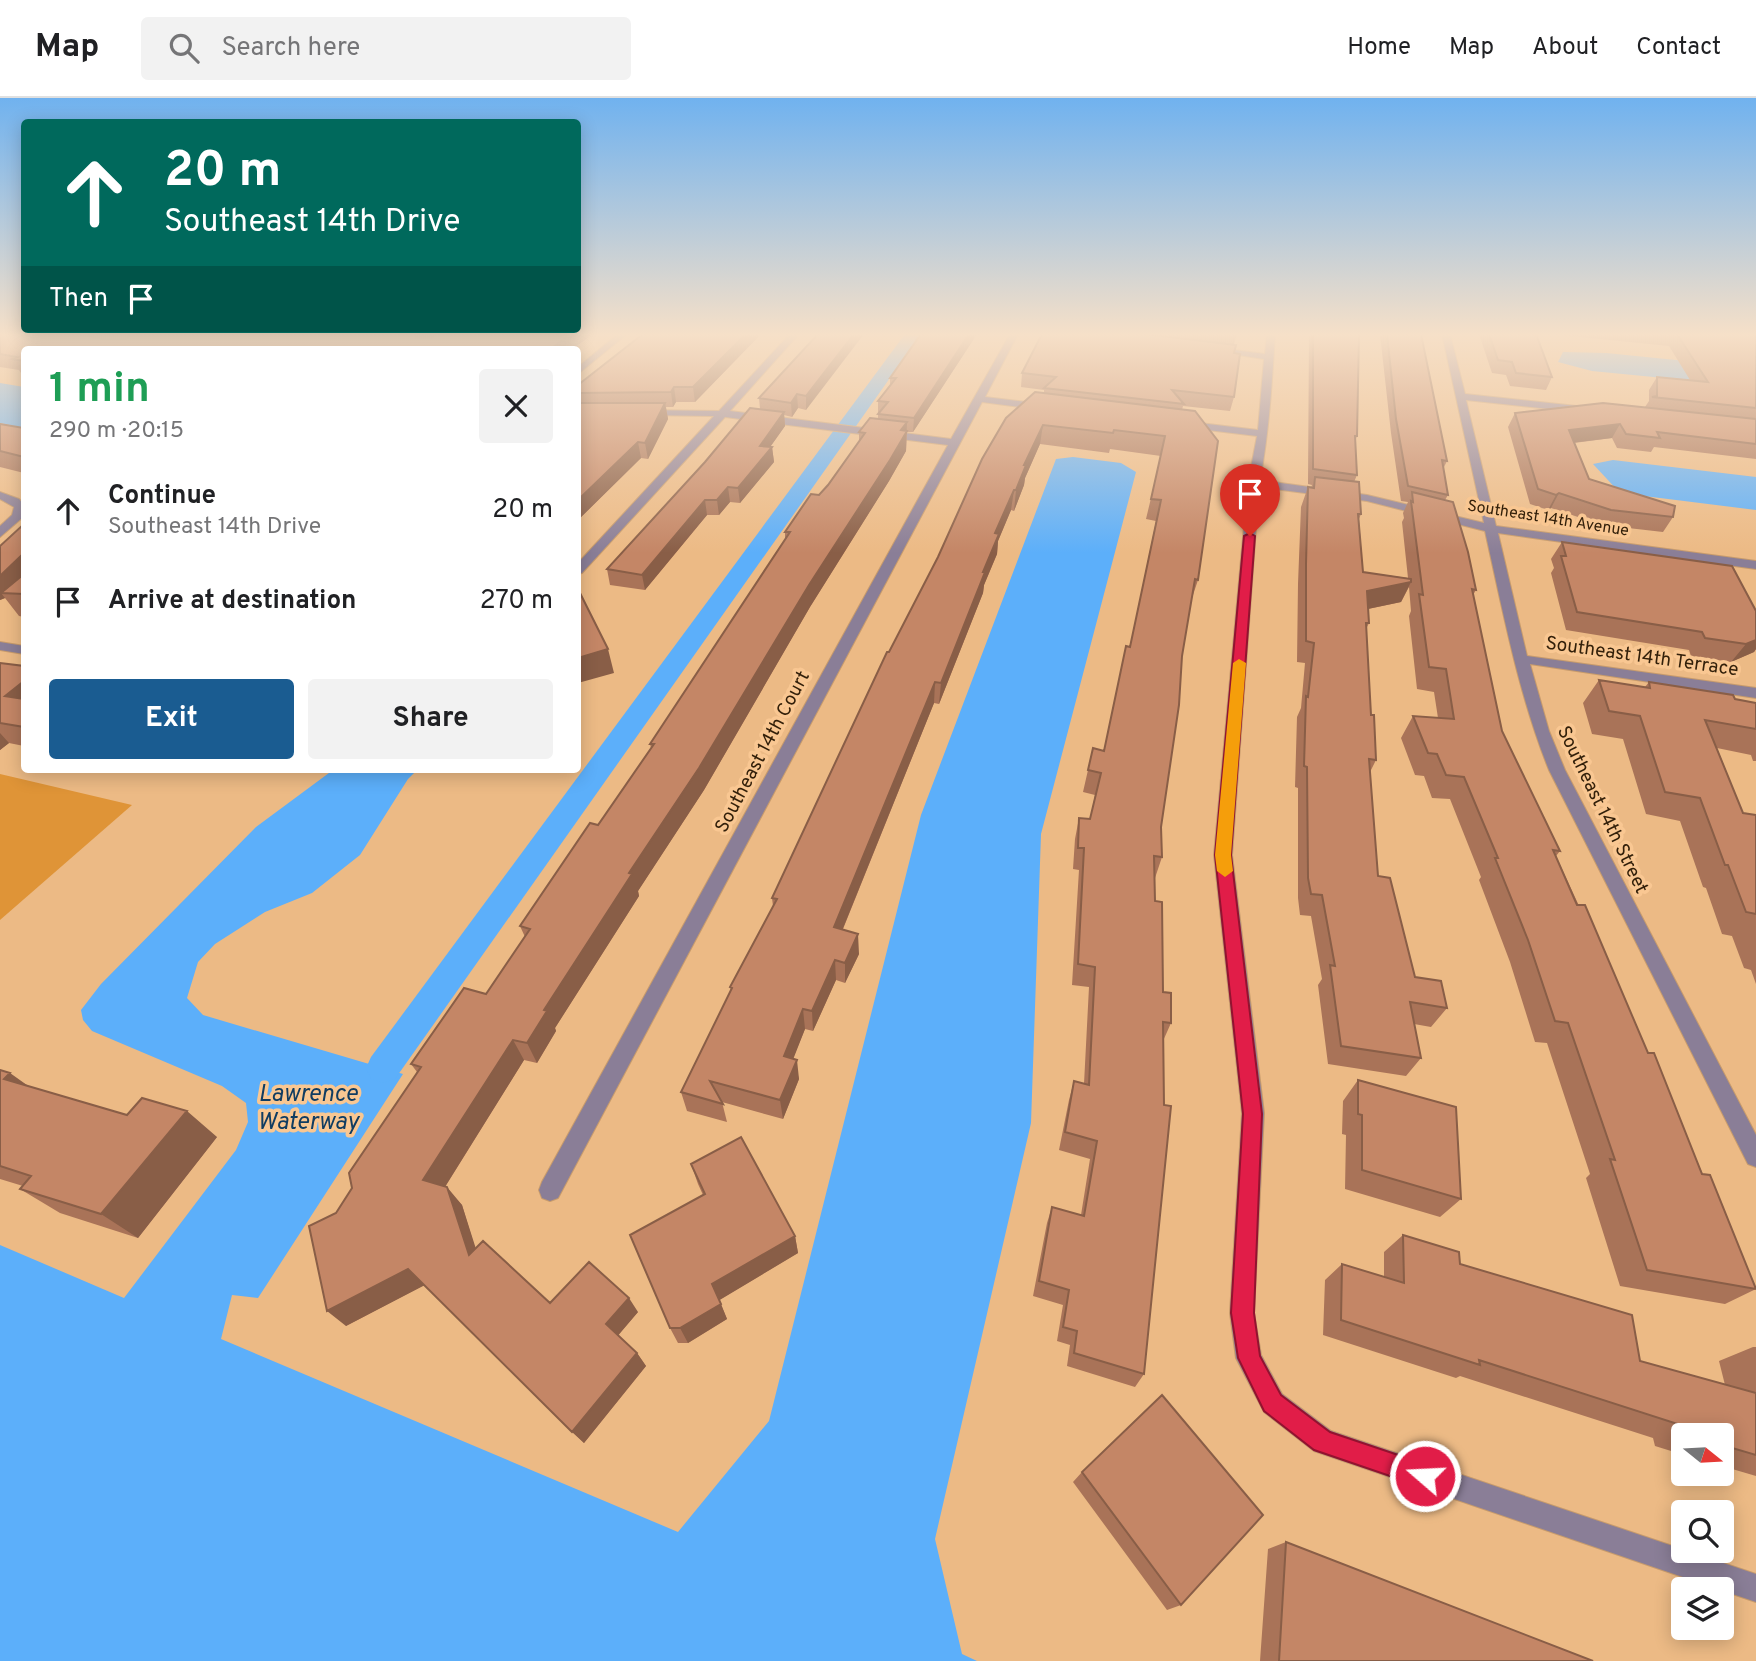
<!DOCTYPE html>
<html lang="en">
<head>
<meta charset="utf-8">
<style>
  body { margin:0; font-family:Overpass,sans-serif; background:#f2f2f2; color:#202124; height:100vh; display:flex; flex-direction:column; font-size:26px; white-space:nowrap }
  * { box-sizing:border-box; margin:0 }
  p { font-size:23px; color:#757577 }
  .icon { flex:none; width:38px; height:38px; fill:none; stroke:currentColor; stroke-width:2; stroke-linecap:round; stroke-linejoin:round }
  .map { position:relative; flex:1; overflow:hidden }
  .drawer { position:absolute; left:21px; top:248px; width:560px; height:427px; display:flex; flex-direction:column; background:#fff; border-radius:7px; box-shadow:0 4px 18px #0003 }
  .drawer>* { flex:none }
  .banner { position:absolute; left:21px; top:21px; width:560px; height:214px; border-radius:7px; box-shadow:0 4px 18px #0003; background:#00695c; color:#fff; overflow:hidden }
  .needle { width:46px; rotate:108deg }
  .controls { position:absolute; left:1671px; top:1325px; display:grid; gap:14px }
  .controls a { display:grid; place-items:center; width:63px; height:63px; border-radius:7px; background:#fff; box-shadow:0 4px 18px #0003; font-size:35px }
  .pin { position:absolute; display:grid; place-items:center; width:60px; height:60px; color:#fff; margin:-72px -30px; border-radius:50% 50% 50% 0; rotate:-45deg; box-shadow:0 0 7px #0007 }
  .pin .icon { rotate:45deg }
  .me { position:absolute; width:77px; margin:-38px; rotate:289deg; stroke-linejoin:round; filter:drop-shadow(0 0 5px #0008) }
  .turn { display:flex; align-items:center; gap:24px; height:147px; padding:0 28px; font-size:32px }
  .turn .icon { width:91px; height:91px; stroke-width:2.5 }
  .turn b { display:block; font-size:49px; line-height:60px }
  .then { display:flex; align-items:center; height:66px; padding:0 28px; background:#0003; gap:14px; font-size:26px }
  .round { display:grid; place-items:center; flex:none; width:74px; height:74px; border-radius:7px; background:#f2f2f2 }
  .summary { display:flex; align-items:center; justify-content:space-between; height:119px; padding:0 28px }
  h1 { font-size:42px; font-weight:700; line-height:52px; color:#1e9e55 }
  .button { display:flex; gap:14px; margin-top:auto; padding:14px 28px }
  .button a { flex:1; height:80px; border-radius:7px; background:#1a5c91; color:#fff; font-size:28px; font-weight:700; line-height:80px; text-align:center }
  .button a+a { background:#f2f2f2; color:#202124 }
  ul { padding:0; list-style:none }
  li { display:flex; align-items:center; gap:21px; height:91px; padding:0 28px }
  li div { flex:1 }
  li b { display:block; font-size:26px }
  li em { font-style:normal }
  header { display:flex; align-items:center; gap:42px; box-sizing:border-box; height:98px; padding:0 35px; background:#fff; border-bottom:2px solid #e0e0e0 }
  header strong { font-size:33px }
  nav { display:flex; gap:38px; margin-inline-start:auto; font-size:24px }
  .search { width:490px; height:63px; background:#f2f2f2; display:flex; align-items:center; gap:18px; box-sizing:border-box; padding:0 24px; border-radius:7px; color:#757577; font-size:26px }
  .map>svg:first-child { display:block }
  .green { fill:#df9437 }
  .water { fill:#5caffa }
  .lines { fill:none; stroke-linecap:round; stroke-linejoin:round }
  .canal { fill:#5caffa; fill-rule:evenodd }
  .minor-casing { stroke:#c79b6c; stroke-width:2 }
  .minor { fill:#8a7e97; fill-rule:evenodd }
  .wall { fill:#a97358 }
  .shaded-wall { fill:#895e47 }
  .building { fill:#c48666; stroke:#895e47; stroke-width:2 }
  .route { fill:#e11d48; stroke:#92132f; stroke-width:2 }
  .slow { fill:#f59e0b }
  .labels { text-anchor:middle; dominant-baseline:central; stroke-width:7; stroke-linejoin:round; paint-order:stroke }
  .far-street-label { font-size:16px; fill:#33200a; stroke:#f9c792 }
  .street-label { font-size:19px; fill:#33200a; stroke:#f9c792 }
  .near-water-label { font-size:24px; font-style:italic; fill:#103c61; stroke:#f9c792 }
</style>
</head>
<body>
<header>
<strong>Map</strong>
<div class="search"><svg class="icon" aria-label="search" viewBox="0 0 24 24"><circle cx="10" cy="10" r="6"/><path d="M15 15l6 6"/></svg>Search here</div>
<nav><a>Home</a><a>Map</a><a>About</a><a>Contact</a></nav>
</header>
<div class="map">
<svg width="1756" height="1563" viewBox="0 0 1756 1563">
  <rect width="100%" height="100%" fill="#ecba85"/>
  <!-- green -->
  <path class="green" d="M0 676 132 707 0 822Z"/>
  <!-- water -->
  <path class="water" d="M1563 254 1606 255 1756 270V289L1592 273 1558 264Z
    M0 285 24 289V330L0 325Z
    M1073 359 1121 365 1136 374 1041 736 1031 1025 935 1441 962 1556 977 1563H0V1147L124 1200 236 1052 248 1024 246 1005 222 988 92 933 83 922 81 912 101 886 256 729 333 672H417L408 681 360 757 312 795 265 814 215 846 198 864 187 900 203 917 403 976 258 1200 232 1197 221 1241 678 1434 769 1323 921 717 1056 361Z
    M1613 362 1756 379V412L1620 395 1593 366Z"/>
  <g class="lines">
    <!-- canal -->
    <path class="canal" d="M905 236H921L395 981 383 985 371 981 366 970 371 959Z"/>
    <!-- minor casing -->
    <g class="minor-casing">
      <path id="minor" d="M618 236H627L578 276V269Z
        M790 236H799L730 313 951 341 1010 236H1018L985 299 1044 306 1049 309 1044 312 982 304 558 1100 550 1103 542 1100 539 1092 542 1084 948 347 725 319 582 475 578 476V465L714 318 644 317 640 316V312L719 313Z
        M1267 236H1275C1272 285 1269 334 1260 382L1367 397 1484 425 1442 236H1450L1465 296 1586 309 1591 312 1586 315 1466 302 1496 428 1756 463V471L1498 435 1527 558 1756 590V600L1530 566 1549 633 1565 672 1756 1037V1069L1748 1066 1549 672C1518 595 1503 513 1485 433L1367 403 1259 389 1232 757 1264 1015 1254 1215 1261 1257 1282 1296 1331 1333 1756 1476V1504L1314 1353 1264 1314 1236 1260 1230 1215 1242 1015 1214 757 1248 385 1257 338 1183 329 1178 326 1183 323 1258 332 1264 261 1206 252 1211 249 1265 256Z
        M0 394 19 401 24 407 22 420 0 439V428L12 417 14 409 0 401Z
        M0 544 24 548V556L0 552Z"/>
    </g>
    <!-- minor -->
    <use href="#minor" class="minor"/>
  </g>
  <!-- wall -->
  <path class="wall" d="M0 236H593L24 252V276L21 275 19 272 0 269Z
    M761 236 695 304H676L673 309H666L668 321 648 361 641 360 578 422V287Z
    M818 236 806 312 798 310 792 319 784 317 785 328 770 349H772L774 364 740 405 730 404 719 417H707L645 492 610 487 607 471 760 311 759 300Z
    M921 236H977L913 334H907L906 353 889 383 810 509 704 692 638 793 639 798 555 930 556 933 537 965 524 962 445 1089 462 1107 475 1150 550 1205 638 1214 618 1237 637 1255 646 1268 584 1345 424 1187 346 1228 336 1115 352 1090 417 974 411 966 486 896 525 839 520 828 598 727 651 650 650 646 785 441V434L828 387 859 344V334L878 321V303L890 289V280Z
    M1042 236H1237L1234 246V299L1230 313 1183 308 1182 312 1198 482 1191 503 1182 558 1161 729 1162 759 1155 780V803L1163 894 1171 925 1163 943 1144 1276 1135 1289 1067 1268 1070 1247 1057 1243 1063 1207 1033 1198 1047 1125 1052 1109 1081 1117 1090 1061 1059 1052 1069 1002 1074 983 1084 986 1089 889 1072 887 1079 772 1073 771 1075 741 1079 720 1090 721 1095 697 1083 694 1088 672 1104 653 1126 548 1130 549 1156 423 1146 421 1161 358 1110 351 1109 355 1040 346 1025 380 1024 387 1014 413 1011 412 998 443 997 456 984 487 983 495 939 606 934 605 843 831 859 856 845 885 836 882 813 933 805 931 793 960 799 981 783 1021 722 1004 727 1024 687 1013 681 994 731 892 730 889 773 808 772 800 889 554 1044 295V292L1021 289 1022 275Z
    M1309 236H1359L1357 338 1355 343 1357 377 1354 384 1361 416 1359 421 1363 474 1408 480 1402 424 1404 420 1403 415 1408 404 1401 403 1391 335 1380 236H1421L1447 363 1443 371 1448 397 1445 402 1476 492 1473 497 1502 633 1560 753 1556 758 1756 1191 1725 1206 1620 1188 1586 1080 1590 1076 1547 945 1535 944 1510 864 1479 782 1481 779 1450 701 1432 700 1424 678 1415 677 1401 640 1413 618 1438 620 1434 594 1417 591 1409 518 1411 513 1409 489 1401 504 1368 511 1369 525 1366 531 1371 617 1376 662 1370 674 1378 778 1415 879 1447 910 1431 929 1414 926 1421 960 1406 978 1328 966 1318 887 1322 881 1311 818 1300 817 1298 800V690L1295 689 1297 619 1301 610 1305 565 1297 564 1298 486 1301 409 1308 389 1311 390 1312 387 1308 386Z
    M1479 236H1536L1552 279 1546 292 1510 288 1506 277 1492 275Z
    M1550 236H1756V361L1654 349 1651 354 1617 350 1612 340 1574 345 1589 381 1673 419 1663 434 1602 427 1551 410 1548 412 1530 406 1508 329 1515 315 1645 309 1649 303V292L1657 279 1690 282 1669 248Z
    M0 326 24 330V375L0 369Z
    M24 426V519L19 518 5 500 0 502V448Z
    M1562 444 1756 513V551L1754 554 1731 564 1691 558 1689 552 1566 532 1551 475 1554 470 1551 461Z
    M0 565 24 568V648L9 645 0 652Z
    M1599 582 1645 589 1649 584 1756 605V663H1753L1751 657 1717 650 1743 715 1756 717V886L1751 872 1744 870 1732 838 1722 836 1706 790 1703 789 1680 723 1646 716 1623 641 1592 636 1583 605Z
    M0 972 28 988 127 1017 217 1039 138 1140 60 1115 20 1091 23 1088 0 1081Z
    M1358 982 1461 1101 1440 1119 1345 1091 1346 1037 1342 1036 1343 1003Z
    M691 1066 795 1138 798 1155 719 1202 727 1221 688 1245H678L670 1230 703 1097 698 1086Z
    M1403 1137 1460 1166 1640 1263 1725 1287 1719 1263 1753 1249H1756V1378L1722 1368V1337H1684V1357L1655 1348 1653 1340 1460 1278 1456 1280 1323 1237 1325 1182 1342 1166 1384 1179V1154Z
    M1082 1374 1181 1507 1167 1512 1073 1384Z
    M1286 1444 1593 1563H1260L1268 1451Z"/>
  <!-- shaded-wall -->
  <path class="shaded-wall" d="M417 236H442L421 252 416 240Z
    M571 236H593L571 252H549Z
    M746 236H761L695 304 693 289Z
    M854 236H864L806 312V298Z
    M969 236H977L913 334 914 320Z
    M674 289 676 304 673 309 671 294Z
    M797 296 798 310 792 319 791 305Z
    M665 305 668 321 648 361 645 345Z
    M784 314 785 328 761 362 760 348Z
    M907 324 906 353 889 383 810 509 704 692 638 793 639 798 555 930 556 933 537 965 527 945 544 912Z
    M1620 326 1612 340 1562 346 1569 332Z
    M1043 327 1040 346 1025 380 1024 387 1014 413 1016 392 1024 367Z
    M638 344 641 360 578 422V402Z
    M772 349 774 364 740 405 738 390Z
    M728 389 730 404 719 417 717 402Z
    M1014 392 1011 412 998 443 997 456 984 487 983 495 939 606 941 585 995 435Z
    M1559 395 1551 410 1548 412 1556 397Z
    M705 402 707 417 645 492 642 477Z
    M24 455V489L1 495 5 500 0 502V478Z
    M1411 484 1401 504 1358 513 1367 493Z
    M1756 542V551L1754 554 1731 564 1746 546Z
    M608 551 614 575 578 585V560Z
    M24 583V620L5 598Z
    M935 584 934 605 835 850 834 829Z
    M0 635 9 645 0 652Z
    M858 836 859 856 845 885V865Z
    M835 862 836 882 813 933 812 913Z
    M803 911 805 931 787 977 784 958Z
    M513 942 524 962 438 1100 423 1082Z
    M797 962 799 981 783 1021 780 1002Z
    M10 975 48 1002 4 981Z
    M187 1013 217 1039 138 1140 101 1116Z
    M447 1089 462 1107 483 1173 469 1157Z
    M795 1138 798 1155 718 1203 712 1186Z
    M408 1171 425 1187 346 1228 327 1213Z
    M629 1200 638 1214 616 1240 606 1226Z
    M721 1206 727 1221 688 1245 680 1230Z
    M637 1255 646 1268 584 1345 572 1334Z"/>
  <!-- building -->
  <path class="building" d="M0 236H76L104 241H126L129 238 127 236H417L416 240H431L437 236H571L549 252H24V263L12 261 17 259 0 256Z
    M643 236H746L693 289H674L671 294 578 295V287Z
    M818 236H854L806 298 797 296 791 305 759 300Z
    M921 236H969L914 320 878 316 888 304 878 303 896 280H890Z
    M1042 236H1145L1236 247 1234 255 1240 256 1234 299 1172 292 1184 306 1044 290 1056 279 1022 275Z
    M1313 236H1359L1357 338H1355L1357 377 1313 371Z
    M1387 236H1421L1447 363 1442 362 1448 397 1408 388 1396 321Z
    M1489 236H1536L1552 279 1516 275 1512 264 1498 262Z
    M1677 236H1756V310L1652 299 1657 298V279L1708 284Z
    M1035 294 1195 313 1218 343 1198 482 1195 481 1182 558 1179 607 1161 729 1162 759 1154 758 1155 803 1162 804 1163 894 1171 895V925L1163 924 1164 1007 1171 1008 1144 1276 1074 1255 1077 1233 1063 1229 1069 1192 1039 1183 1052 1109 1084 1118 1097 1043 1065 1034 1074 983 1089 987 1095 869 1078 866 1084 750H1078L1079 720 1090 721 1101 675 1088 672 1093 650 1104 653 1126 548 1130 549 1161 402 1151 401 1165 338 1114 332 1113 335 1043 327 1024 367H1026L1016 392H1014L995 435 999 436 983 474H985L941 585 935 584 834 829 858 836 845 865 835 862 812 913 803 911 784 958 797 962 780 1002 710 983 723 1006 681 994 732 890 730 889 777 801 772 800 887 554H889L938 459 982 361 1006 320Z
    M578 305H665L645 345 638 344 578 402Z
    M1603 305 1756 321V346L1657 334 1660 340 1626 336 1620 326 1569 332 1589 381 1675 408 1673 419 1611 412 1559 395 1556 397 1538 391 1515 315Z
    M750 310 784 314 760 348 772 349 738 390 728 389 717 402H705L642 477 607 471 705 364Z
    M870 320 907 324 901 332 907 333 890 362 809 487 699 670 629 775 632 776 544 912 547 913 527 945 513 942 423 1082 447 1089 469 1157 483 1143 550 1205 589 1164 629 1200 606 1226 637 1255 572 1334 408 1171 327 1213 309 1128 336 1115 352 1090 349 1075 421 969 411 966 464 890 486 896 530 831 520 828 590 725 598 727 654 646H650L790 434H785L811 396 819 397 828 387 865 335 859 334Z
    M0 326 24 330V359L0 353Z
    M1315 379 1359 384 1361 416H1358L1363 474 1411 481V484L1367 493 1369 525H1366L1371 617H1374L1376 662 1369 661 1378 778 1390 780 1415 879 1441 883 1447 910 1410 904 1421 960 1341 948 1330 867 1335 868 1322 797 1311 796 1308 780 1307 669 1304 668 1306 598 1308 599 1314 545 1306 543V466L1308 389 1314 390Z
    M1412 394 1453 404 1468 454 1476 492 1472 491 1502 633 1560 753 1553 752 1577 807H1585L1648 955H1654L1702 1076 1710 1077 1756 1191 1647 1172 1610 1061 1615 1062 1568 925 1555 923 1528 842 1495 760H1498L1464 679 1446 677 1437 656 1428 655 1413 618 1454 621 1446 571 1429 569 1419 496 1423 497 1411 403 1413 404Z
    M24 426V455L0 478V448Z
    M1562 444 1732 468 1756 513V542L1746 546 1705 540 1702 534 1577 514 1561 458H1566Z
    M24 476V496L1 495Z
    M578 491 608 551 578 560Z
    M0 565 24 568V583L5 598 24 601V629L0 625Z
    M1599 582 1650 590 1649 584 1707 593 1733 597 1735 601 1756 605V631L1705 622 1743 715 1756 717V816L1746 814 1728 767H1725L1700 700 1665 694 1640 618 1609 613Z
    M0 972 10 975 4 981 127 1017 142 1000 187 1013 101 1116 20 1091 31 1078 0 1068Z
    M1358 982 1456 1009 1461 1101 1362 1072V1017L1358 1016Z
    M741 1039 795 1138 712 1186 721 1206 680 1230H670L630 1137 705 1096 691 1066Z
    M1403 1137 1459 1154 1460 1166 1632 1217 1640 1263 1756 1295V1357L1722 1347V1337H1689L1687 1329 1479 1262 1480 1267 1341 1222 1342 1166 1404 1185Z
    M1162 1297 1263 1417 1181 1507 1082 1374Z
    M1286 1444 1593 1563H1279Z"/>
  <!-- sky -->
  <linearGradient id="sky" x2="0" y2="1"><stop stop-color="#70b2ef"/><stop offset="0.52" stop-color="#f6e0c8"/><stop offset="1" stop-color="#f6e0c8" stop-opacity="0"/></linearGradient>
  <rect width="1756" height="455" fill="url(#sky)"/>
  <!-- route -->
  <path class="route" d="M1250 435 1255 438 1231 757 1262 1016 1254 1215 1260 1258 1281 1297 1330 1334 1434 1369 1437 1378 1434 1387 1425 1390 1314 1352 1264 1313 1238 1260 1231 1215 1243 1016 1215 757 1244 438Z"/>
  <!-- slow -->
  <path class="slow" d="M1239 561 1246 565 1231 757 1233 773 1225 779 1217 773 1215 757 1233 565Z"/>
  <g class="labels">
    <!-- far-street labels -->
    <g class="far-street-label">
      <text transform="translate(1548 421) rotate(9)">Southeast 14th Avenue</text>
    </g>
    <!-- street labels -->
    <g class="street-label">
      <text transform="translate(1642 559) rotate(8)">Southeast 14th Terrace</text>
      <text transform="translate(763 654) rotate(-62)">Southeast 14th Court</text>
      <text transform="translate(1602 712) rotate(64)">Southeast 14th Street</text>
    </g>
    <!-- near-water labels -->
    <g class="near-water-label">
      <text x="308" y="997">Lawrence<tspan x="308" dy="28">Waterway</tspan></text>
    </g>
  </g>
</svg>
<div class="controls">
<a><svg class="needle" viewBox="-14 -14 28 28"><path d="M0-13l5 13h-10z" fill="#e53935"/><path d="M0 13l5-13h-10z" fill="#757577"/></svg></a>
<a><svg class="icon" aria-label="search" viewBox="0 0 24 24"><circle cx="10" cy="10" r="6"/><path d="M15 15l6 6"/></svg></a>
<a><svg class="icon" aria-label="layers" viewBox="0 0 24 24"><path d="M12 4l9 5-9 5-9-5zM3 14l9 5 9-5"/></svg></a>
</div>
<div class="pin" style="left:1250px;top:438px;background:#d93025"><svg class="icon" aria-label="arrive" viewBox="0 0 24 24"><path d="M6 21V4h12l-3 4 3 4H6"/></svg></div>
<svg class="me" style="left:1425px;top:1378px" viewBox="-20 -20 40 40"><circle r="17" fill="#e11d48" stroke="#fff" stroke-width="3"/><path d="M0-11L8 9 0 5-8 9z" fill="#fff"/></svg>
<div class="banner">
<div class="turn"><svg class="icon" aria-label="ahead" viewBox="0 0 24 24"><path d="M12 20V5M6 11l6-6 6 6"/></svg><div><b>20 m</b>Southeast 14th Drive</div></div>
<div class="then">Then<svg class="icon" aria-label="arrive" viewBox="0 0 24 24"><path d="M6 21V4h12l-3 4 3 4H6"/></svg></div>
</div>
<section class="drawer">
<div class="summary"><div><h1>1 min</h1><p>290 m · 20:15</p></div><a class="round"><svg class="icon" aria-label="close" viewBox="0 0 24 24"><path d="M6 6l12 12M18 6L6 18"/></svg></a></div>
<ul>
<li><svg class="icon" aria-label="ahead" viewBox="0 0 24 24"><path d="M12 20V5M6 11l6-6 6 6"/></svg><div><b>Continue</b><p>Southeast 14th Drive</p></div><em>20 m</em></li>
<li><svg class="icon" aria-label="arrive" viewBox="0 0 24 24"><path d="M6 21V4h12l-3 4 3 4H6"/></svg><div><b>Arrive at destination</b></div><em>270 m</em></li>
</ul>
<div class="button"><a>Exit</a><a>Share</a></div>
</section>
</div>
</body>
</html>
